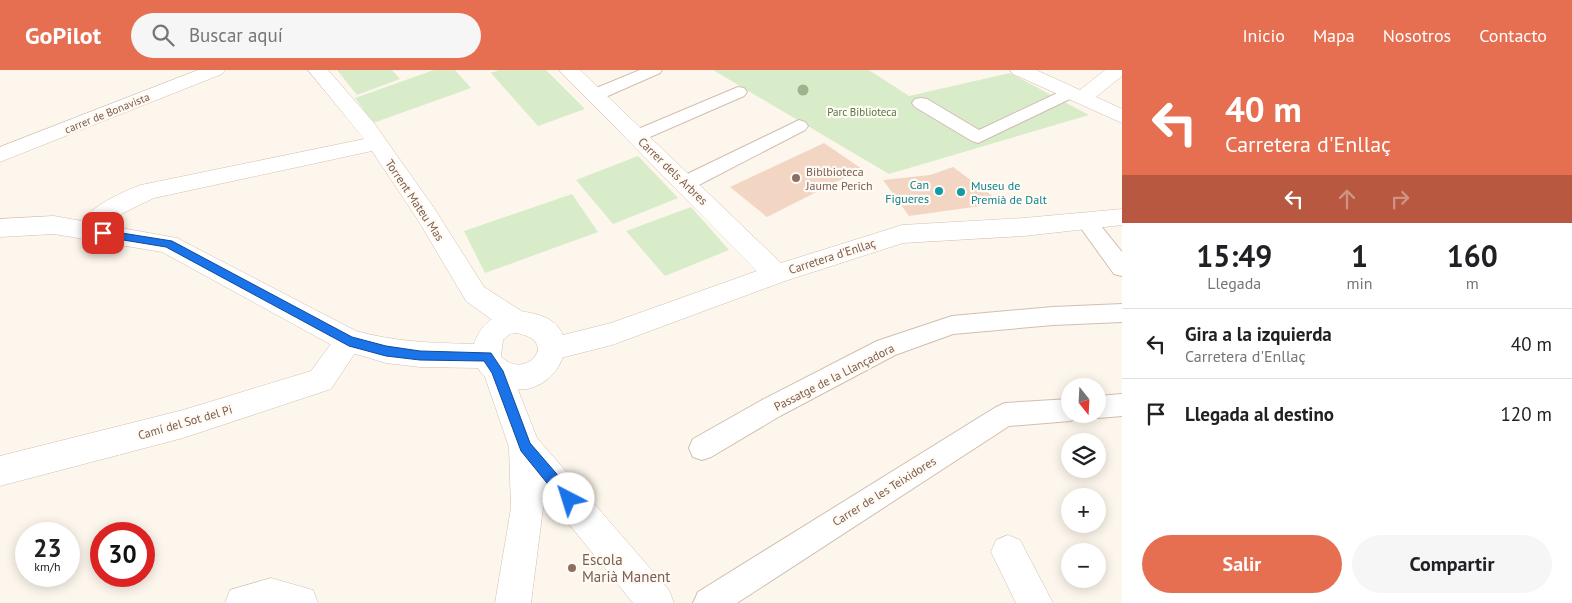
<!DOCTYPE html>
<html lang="es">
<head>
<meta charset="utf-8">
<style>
  body { margin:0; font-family:"PT Sans",sans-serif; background:#f6f6f6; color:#202124; height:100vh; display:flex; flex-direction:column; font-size:19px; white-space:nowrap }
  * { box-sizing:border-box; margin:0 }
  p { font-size:16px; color:#757577 }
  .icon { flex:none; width:28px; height:28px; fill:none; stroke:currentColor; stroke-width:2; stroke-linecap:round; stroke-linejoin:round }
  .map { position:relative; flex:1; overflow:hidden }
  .drawer { display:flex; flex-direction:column; background:#fff; width:450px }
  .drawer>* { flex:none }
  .guide { background:#e76f51; color:#fff; overflow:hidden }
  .needle { width:32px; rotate:162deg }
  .fabs { position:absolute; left:1061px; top:308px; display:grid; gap:10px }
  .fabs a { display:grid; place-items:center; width:45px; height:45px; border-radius:50%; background:#fff; box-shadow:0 2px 12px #0003; font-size:25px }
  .speed { position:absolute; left:15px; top:452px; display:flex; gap:10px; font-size:25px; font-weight:700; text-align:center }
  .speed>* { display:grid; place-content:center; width:65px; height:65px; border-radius:50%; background:#fff; box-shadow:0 2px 12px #0003; line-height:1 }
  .speed small { font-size:12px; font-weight:400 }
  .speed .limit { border:8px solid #d22; background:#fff; color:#111 }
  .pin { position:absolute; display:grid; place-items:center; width:42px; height:42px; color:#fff; margin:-21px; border-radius:10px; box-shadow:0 2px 8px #0006 }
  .me { position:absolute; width:55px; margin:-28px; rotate:320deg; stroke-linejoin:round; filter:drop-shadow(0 0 4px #0008) }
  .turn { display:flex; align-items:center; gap:18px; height:105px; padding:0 20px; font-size:22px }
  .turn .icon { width:65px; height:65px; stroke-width:2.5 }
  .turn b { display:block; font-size:35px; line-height:42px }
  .lanes { display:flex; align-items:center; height:48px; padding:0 20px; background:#0003; justify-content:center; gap:25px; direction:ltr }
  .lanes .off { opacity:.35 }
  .eta { display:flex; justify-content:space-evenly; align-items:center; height:85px; text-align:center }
  .eta b { font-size:30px; font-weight:600; line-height:35px }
  .button { display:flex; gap:10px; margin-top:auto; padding:10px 20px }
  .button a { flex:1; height:58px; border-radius:30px; background:#e76f51; color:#fff; font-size:20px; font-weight:600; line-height:58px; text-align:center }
  .button a+a { background:#f6f6f6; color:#202124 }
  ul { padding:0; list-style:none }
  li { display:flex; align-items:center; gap:15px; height:70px; padding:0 20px; border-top:1px solid #e0e0e0 }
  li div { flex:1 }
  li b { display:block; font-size:19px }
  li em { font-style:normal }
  header { display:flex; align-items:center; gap:30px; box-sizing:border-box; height:70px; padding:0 25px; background:#e76f51; color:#fff }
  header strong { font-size:24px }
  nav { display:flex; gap:28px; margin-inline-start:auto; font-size:18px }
  .search { width:350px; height:45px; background:#f6f6f6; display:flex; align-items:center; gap:12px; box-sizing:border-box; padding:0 18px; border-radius:28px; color:#757577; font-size:19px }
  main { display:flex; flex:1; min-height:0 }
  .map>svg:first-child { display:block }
  .green { fill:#d8ecc9 }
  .building { fill:#f3d5c3 }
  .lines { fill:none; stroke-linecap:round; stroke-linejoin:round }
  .pedestrian-casing { stroke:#d1beb0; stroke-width:2 }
  .minor-casing { stroke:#d1beb0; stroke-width:1 }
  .tertiary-casing { stroke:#d1beb0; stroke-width:1 }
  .pedestrian { fill:#fff; fill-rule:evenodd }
  .minor { fill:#fff; fill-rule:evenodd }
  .tertiary { fill:#fff; fill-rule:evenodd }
  .tree { fill:#a0b28e }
  .route { fill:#1a73e8; stroke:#114b97 }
  .education-dot { fill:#8d6e63; stroke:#fffaf3; stroke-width:2 }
  .culture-dot { fill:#0f9aa8; stroke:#fffaf3; stroke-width:2 }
  .labels { text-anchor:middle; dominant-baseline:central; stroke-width:4.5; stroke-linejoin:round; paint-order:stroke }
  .far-park-label { font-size:11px; fill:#537a41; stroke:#fffaf3 }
  .far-street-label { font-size:11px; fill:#7a5c4d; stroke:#fffaf3 }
  .street-label { font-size:12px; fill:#7a5c4d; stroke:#fffaf3 }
  .education-label { font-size:12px; fill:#785e54; stroke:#fffaf3; text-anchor:start }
  .culture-label { font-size:12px; fill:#0d838f; stroke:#fffaf3; text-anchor:end }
  .near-education-label { font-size:15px; fill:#785e54; stroke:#fffaf3; text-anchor:start }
</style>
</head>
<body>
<header>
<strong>GoPilot</strong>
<div class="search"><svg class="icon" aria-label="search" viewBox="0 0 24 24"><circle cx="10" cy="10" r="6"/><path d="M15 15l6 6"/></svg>Buscar aquí</div>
<nav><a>Inicio</a><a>Mapa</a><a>Nosotros</a><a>Contacto</a></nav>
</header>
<main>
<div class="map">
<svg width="1122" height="533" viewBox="0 0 1122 533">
  <rect width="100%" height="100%" fill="#fdf6ec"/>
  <!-- green -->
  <path class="green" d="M337 0H392L400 9 357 25Z
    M434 0H455L471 18 373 53 355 28Z
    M499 0H546L585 39 538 56 491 3Z
    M713 0H869L909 26 1010 3 1089 45 889 104Z
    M638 86 678 128 613 154 576 110Z
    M572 124 598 162 485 203 464 161Z
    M691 137 729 180 665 206 626 161Z"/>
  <!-- building -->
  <path class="building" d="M824 73 862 99 767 147 730 117Z
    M953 97 1002 133 909 146 883 110 930 105Z"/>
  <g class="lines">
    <!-- pedestrian casing -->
    <g class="pedestrian-casing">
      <path id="pedestrian" d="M640 0H662L660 3 601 29 595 30 589 29 586 25 589 21Z
        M738 17 744 18 747 22 744 26 643 70 637 72 631 70 628 66 631 62Z
        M1068 18 1074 19 1077 23 1074 27 978 73 972 71 915 37 912 33 915 29 921 28 927 29 979 60Z
        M799 50 805 52 808 56 805 60 693 118 686 120 679 118 676 113 679 108Z
        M1085 143 1092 145 1122 182V206L1114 204 1075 150 1078 145Z
        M1122 234V252L1053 255 953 264 895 285 780 346 711 387 702 390 693 387 689 378 693 369 762 330 877 271 952 246 1053 237Z
        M1122 324V346L1098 348 1089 345 1098 344V326Z
        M1070 329V344H1081L1079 348 1070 351 1009 356 737 533H693L698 522 996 337 1005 333Z"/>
    </g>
    <!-- minor casing -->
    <g class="minor-casing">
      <path id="minor" d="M198 0H225L222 4 0 92V77Z
        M308 0H328L374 53 434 138 484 217 526 244 530 252 526 260 516 263 506 260 466 231 418 150 372 81 154 128 123 143 95 167 86 170 77 167 74 161C87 138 117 124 141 115L364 69Z
        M559 0H580L781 193 902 155 1024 148 1122 139V155L1024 166 903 173 785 211 612 275 553 290 543 286 539 278 543 270 611 253 757 201Z
        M1010 0H1036L1080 20 1105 0H1122V6L1096 27 1122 39V53L1013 4Z
        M349 260 359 263 363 271 331 319 183 368 0 416V386L183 340 311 301 339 263Z
        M497 289 507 292 537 368 669 520 674 533H633L543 422V438L531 533H495L511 438 509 377 483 301 487 292Z
        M1008 465 1020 470 1053 533H1016L991 482 996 470Z
        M271 508 313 520 318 533H225L230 520Z"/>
    </g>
    <!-- tertiary casing -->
    <g class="tertiary-casing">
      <path id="tertiary" d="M54 146 177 168 356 261C396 272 432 273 474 274 481 255 492 245 512 242 520 240 531 243 539 245 593 262 552 334 506 317 494 312 484 309 478 298L420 297 386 293 339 279 162 182 54 164 0 167V149ZM516 263C563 271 523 312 501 286L503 270 510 264Z"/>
    </g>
    <!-- pedestrian -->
    <use href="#pedestrian" class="pedestrian"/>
    <!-- minor -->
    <use href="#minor" class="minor"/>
    <!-- tertiary -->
    <use href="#tertiary" class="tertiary"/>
  </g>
  <!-- trees -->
  <circle class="tree" cx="803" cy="20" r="5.5"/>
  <!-- route -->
  <path class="route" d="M103 160 172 171 352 267 386 276 420 281 491 283 503 301 530 373 574 424 576 429 574 434 569 436 564 434 521 381 492 303 484 291 420 290 386 286 349 276 166 177 99 166 98 163Z"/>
  <!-- markers -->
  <g class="education-dot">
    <circle cx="796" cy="108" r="5"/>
    <circle cx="572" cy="498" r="5"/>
  </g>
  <g class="culture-dot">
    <circle cx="939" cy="121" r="5"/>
    <circle cx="961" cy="122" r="5"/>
  </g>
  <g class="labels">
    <!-- far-park labels -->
    <g class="far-park-label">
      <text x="862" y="42">Parc Biblioteca</text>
    </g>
    <!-- far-street labels -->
    <g class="far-street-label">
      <text transform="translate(107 43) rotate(-22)">carrer de Bonavista</text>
    </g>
    <!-- street labels -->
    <g class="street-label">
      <text transform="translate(673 101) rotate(44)">Carrer dels Arbres</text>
      <text transform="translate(415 130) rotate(56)">Torrent Mateu Mas</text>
      <text transform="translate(832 186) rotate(-18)">Carretera d'Enllaç</text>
      <text transform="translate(834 307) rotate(-27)">Passatge de la Llançadora</text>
      <text transform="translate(185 352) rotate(-16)">Camí del Sot del Pi</text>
      <text transform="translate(884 421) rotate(-32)">Carrer de les Teixidores</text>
    </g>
    <!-- education labels -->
    <g class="education-label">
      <text x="806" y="101">Biblbioteca<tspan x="806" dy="14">Jaume Perich</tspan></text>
    </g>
    <!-- culture labels -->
    <g class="culture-label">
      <text x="929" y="114">Can<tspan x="929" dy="14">Figueres</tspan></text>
      <text x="971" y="115" text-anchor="start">Museu de<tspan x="971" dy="14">Premià de Dalt</tspan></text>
    </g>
    <!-- near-education labels -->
    <g class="near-education-label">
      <text x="582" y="489">Escola<tspan x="582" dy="17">Marià Manent</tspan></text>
    </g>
  </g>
</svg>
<div class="fabs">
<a><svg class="needle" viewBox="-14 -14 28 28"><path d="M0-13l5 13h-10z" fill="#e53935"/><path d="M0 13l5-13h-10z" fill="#757577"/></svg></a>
<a><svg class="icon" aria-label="layers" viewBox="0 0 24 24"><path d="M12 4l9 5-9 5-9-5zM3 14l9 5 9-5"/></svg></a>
<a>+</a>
<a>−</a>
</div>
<div class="speed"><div>23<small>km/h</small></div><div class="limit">30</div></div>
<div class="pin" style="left:103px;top:163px;background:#d93025"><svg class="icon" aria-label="arrive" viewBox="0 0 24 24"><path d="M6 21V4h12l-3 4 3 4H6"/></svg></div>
<svg class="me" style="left:569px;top:429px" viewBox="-20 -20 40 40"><circle r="19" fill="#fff"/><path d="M0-13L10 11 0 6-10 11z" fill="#1a73e8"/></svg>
</div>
<section class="drawer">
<div class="guide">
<div class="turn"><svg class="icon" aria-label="left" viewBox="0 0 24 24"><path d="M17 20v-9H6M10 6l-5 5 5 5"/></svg><div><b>40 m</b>Carretera d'Enllaç</div></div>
<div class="lanes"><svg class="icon" aria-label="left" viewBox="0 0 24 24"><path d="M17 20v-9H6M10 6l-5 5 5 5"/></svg><svg class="icon off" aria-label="ahead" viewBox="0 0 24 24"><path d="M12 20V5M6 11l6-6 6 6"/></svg><svg class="icon off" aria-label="right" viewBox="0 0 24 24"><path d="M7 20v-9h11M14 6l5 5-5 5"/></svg></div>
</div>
<div class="eta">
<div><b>15:49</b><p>Llegada</p></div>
<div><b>1</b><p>min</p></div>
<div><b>160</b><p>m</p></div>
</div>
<ul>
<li><svg class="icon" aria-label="left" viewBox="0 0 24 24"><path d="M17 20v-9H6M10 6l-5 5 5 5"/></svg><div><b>Gira a la izquierda</b><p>Carretera d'Enllaç</p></div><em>40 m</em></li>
<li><svg class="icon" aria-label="arrive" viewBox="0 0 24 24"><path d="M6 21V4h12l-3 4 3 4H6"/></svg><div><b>Llegada al destino</b></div><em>120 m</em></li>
</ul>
<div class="button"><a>Salir</a><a>Compartir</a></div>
</section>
</main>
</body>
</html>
